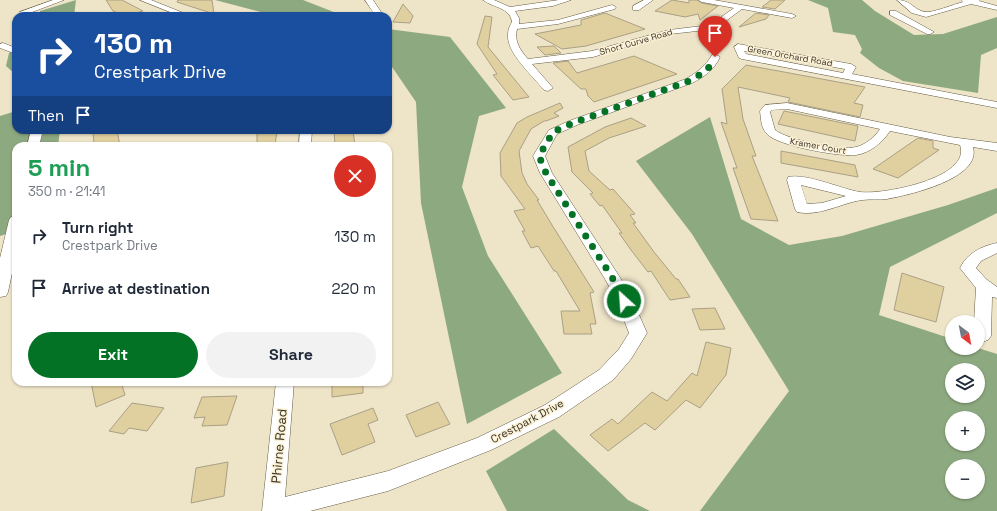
<!DOCTYPE html>
<html lang="en">
<head>
<meta charset="utf-8">
<style>
  body { margin:0; font-family:"Space Grotesk",sans-serif; background:#f2f2f3; color:#1f2937; height:100vh; display:flex; flex-direction:column; font-size:15px; white-space:nowrap }
  * { box-sizing:border-box; margin:0 }
  p { font-size:13px; color:#747a83 }
  .icon { flex:none; width:22px; height:22px; fill:none; stroke:currentColor; stroke-width:2; stroke-linecap:round; stroke-linejoin:round }
  .map { position:relative; flex:1; overflow:hidden }
  .details { position:absolute; left:12px; top:142px; width:380px; height:244px; display:flex; flex-direction:column; background:#fff; border-radius:12px; box-shadow:0 1px 3px #0004 }
  .details>* { flex:none }
  .hud { position:absolute; left:12px; top:12px; width:380px; height:122px; border-radius:12px; box-shadow:0 1px 3px #0004; background:#1a4fa0; color:#fff; overflow:hidden }
  .needle { width:26px; rotate:148deg }
  .tools { position:absolute; left:945px; top:315px; display:grid; gap:8px }
  .tools a { display:grid; place-items:center; width:40px; height:40px; border-radius:50%; background:#fff; box-shadow:0 1px 3px #0004; font-size:20px }
  .pin { position:absolute; display:grid; place-items:center; width:34px; height:34px; color:#fff; margin:-41px -17px; border-radius:50% 50% 50% 0; rotate:-45deg; box-shadow:0 0 4px #0007 }
  .pin .icon { rotate:45deg }
  .me { position:absolute; width:44px; margin:-22px; rotate:334deg; stroke-linejoin:round; filter:drop-shadow(0 0 3px #0008) }
  .turn { display:flex; align-items:center; gap:14px; height:84px; padding:0 16px; font-size:18px }
  .turn .icon { width:52px; height:52px; stroke-width:2.5 }
  .turn b { display:block; font-size:28px; line-height:34px }
  .then { display:flex; align-items:center; height:38px; padding:0 16px; background:#0003; gap:8px; font-size:15px }
  .round { display:grid; place-items:center; flex:none; width:42px; height:42px; border-radius:21px; background:#f2f2f3 }
  .headline { display:flex; align-items:center; justify-content:space-between; height:68px; padding:0 16px }
  h1 { font-size:24px; font-weight:600; line-height:30px; color:#1e9e55 }
  .action { display:flex; gap:8px; margin-top:auto; padding:8px 16px }
  .action a { flex:1; height:46px; border-radius:24px; background:#037225; color:#fff; font-size:16px; font-weight:600; line-height:46px; text-align:center }
  .action a+a { background:#f2f2f3; color:#1f2937 }
  ul { padding:0; list-style:none }
  li { display:flex; align-items:center; gap:12px; height:52px; padding:0 16px }
  li div { flex:1 }
  li b { display:block; font-size:15px }
  li em { font-style:normal }
  .map>svg:first-child { display:block }
  .forest { fill:#8da980; fill-rule:evenodd }
  .building { fill:#e0cf9f; stroke:#aaa085 }
  .lines { fill:none; stroke-linecap:round; stroke-linejoin:round }
  .minor-casing { stroke:#665d45; stroke-width:1 }
  .minor { fill:#fff; fill-rule:evenodd }
  .route { stroke:#037225; stroke-width:7; stroke-dasharray:0 12.6 }
  .labels { text-anchor:middle; dominant-baseline:central; stroke-width:3; stroke-linejoin:round; paint-order:stroke }
  .far-street-label { font-size:9px; fill:#373328; stroke:#fcf1d5 }
  .street-label { font-size:11px; fill:#373328; stroke:#fcf1d5 }
  .near-street-label { font-size:13px; fill:#373328; stroke:#fcf1d5 }
</style>
</head>
<body>
<div class="map">
<svg width="997" height="511" viewBox="0 0 997 511">
  <rect width="100%" height="100%" fill="#eee4c8"/>
  <!-- forest -->
  <path class="forest" d="M76 0 74 16H39L40 11Z
    M215 0H303L344 16H276Z
    M808 0H862L875 11 914 35 943 34 997 17V48L981 55 978 93 903 81 879 68 860 53 862 49 855 35 833 32 828 8Z
    M388 29 450 37 506 108 479 116 462 187 488 256 562 373 467 424 421 203 416 102 388 61Z
    M16 49V75L6 66 9 53Z
    M16 111V130H60L58 146H16V231L0 236V116Z
    M710 117 741 219 789 245 842 236 948 205 997 188V213L890 267 879 315 952 339V348H978L997 354V511H700L789 391 692 234 636 161ZM952 370H978V396H952ZM952 418H978V444H952ZM952 466H978V492H952Z
    M554 429 628 500 650 511H507L486 471Z"/>
  <!-- building -->
  <path class="building" d="M106 0H122L143 11 125 16 113 11Z
    M178 0H212L214 14 177 2Z
    M672 0 689 3V0H697L702 3 718 6 700 20 698 14 685 17 655 11Z
    M771 0H785L775 9 762 7Z
    M403 4 413 16 410 23 393 22Z
    M605 13 645 29 586 46 562 49 535 34 581 25V20Z
    M756 13 769 15 766 19 739 27Z
    M485 16 492 17 488 47 529 97 513 100 493 75 497 74 477 44Z
    M554 46 561 53 545 55 537 47Z
    M634 56 677 74 594 102 588 96 586 89H581L553 63 568 61 577 73Z
    M746 65 865 87 854 103 863 105 860 117 788 102 790 98 738 87 743 119 756 156H752L778 221 751 219 733 168H737L721 122 727 124 722 89Z
    M560 103 563 108 554 113 559 116 546 121H544L531 129 519 151 522 173 527 184 539 200H537L552 225 594 292 590 293 596 324H590L592 334H564L561 311H580L556 271H554L538 246 531 248 522 231H525L514 211 525 209 501 176 500 153 517 123 527 117Z
    M784 111 858 126 855 141 778 124Z
    M631 118 646 126 609 138 585 151 589 171 610 190 613 189 635 214 630 215 636 223H633L654 252 676 279H678L690 297 670 300 651 271 648 272 631 250 619 233H622L602 205 600 206 590 194 593 193 572 172 568 147 605 127Z
    M99 130H117L120 146H98L94 143 93 133 100 131Z
    M277 130 275 146H257V132Z
    M334 130H353L355 146H335Z
    M918 138 933 141V148L939 150 898 178 873 169Z
    M781 151 855 165 858 177 781 163Z
    M902 273 944 287 936 322 894 310Z
    M715 308 725 329 700 330 692 309Z
    M706 342 731 348 726 375 700 408 686 400 655 430 645 423 608 451 590 435 612 419 618 424 652 392 667 401 692 373 697 376Z
    M91 382H121L125 395 96 407Z
    M332 382H363V393L332 397Z
    M237 396 227 425 202 426 205 417 194 418 202 397Z
    M438 402 450 424 416 437 406 415Z
    M132 403 164 408 147 431 129 428 124 434 109 431Z
    M373 408 378 420 368 424 375 442 342 455 330 424Z
    M228 462 224 496 191 503 196 468Z"/>
  <g class="lines">
    <!-- minor casing -->
    <g class="minor-casing">
      <path id="minor" d="M53 0H64L27 14H21L20 12Z
        M140 0H151L191 16H180Z
        M365 0H373L381 12V16H373V12Z
        M483 0H494L510 7 559 0H571L553 6 515 11 519 18V24L558 20 612 5 616 7 615 9 558 24 517 29C514 41 520 50 528 59L592 51 669 30 710 25 734 8 702 2 698 0H714L792 14 796 16 792 18 742 9 715 29 670 34 593 57 532 64 553 88 548 91 544 90C533 76 506 53 508 34 508 29 510 26 512 22 510 7 493 8 483 0Z
        M644 0H653L639 10H633V6Z
        M897 0C912 0 914 11 926 12 932 13 955 4 963 2L961 0H980L979 1 997 6V10L971 4 926 17 912 13Z
        M890 11H896L934 32 930 34H927L890 15Z
        M3 43 16 48V54L0 48V44Z
        M738 44 851 64 856 67 852 74 997 102V108L742 59 739 58 734 47ZM744 51 845 69 843 73 746 54Z
        M715 54 720 57C714 70 704 77 692 83L577 125 557 134 545 156 552 173 621 279 632 299 647 333 631 359 613 380 559 417 491 450 388 491 310 511H262L276 382H294L285 497 388 471 477 438 545 405 599 370 619 349 629 333 616 299 605 279 540 173 533 156 549 130 569 121 686 79C697 72 705 67 712 55Z
        M787 103 950 137 997 143V151L973 147C982 179 908 195 887 199 879 200 870 199 862 200 841 203 819 217 797 212L795 209 787 180 788 177C807 173 841 189 860 192 883 195 972 178 960 145L890 131C883 142 870 153 856 155 840 157 778 146 767 134 761 128 761 119 760 111L765 105ZM787 109 880 129C875 137 865 145 856 147 840 151 788 140 775 130L770 112 772 110ZM801 185 846 196 822 203 807 204Z
        M31 130H43L39 146H27Z
        M300 130H312L311 146H299Z
        M16 216V254L8 292 6 296 0 297V258L9 220 11 217Z
        M997 243V253L981 261 976 268 986 279 997 287V298L992 297 991 336 988 340 982 342 978 341V322H974L976 288 960 268C967 253 982 246 997 243Z"/>
    </g>
    <!-- minor -->
    <use href="#minor" class="minor"/>
  </g>
  <g class="lines">
    <!-- route -->
    <path class="route" d="M624 301 613 279 546 173 539 156 553 132 573 123 689 81C700 75 711 69 715 57"/>
  </g>
  <g class="labels">
    <!-- far-street labels -->
    <g class="far-street-label">
      <text transform="translate(636 42) rotate(-16)">Short Curve Road</text>
      <text transform="translate(790 56) rotate(10)">Green Orchard Road</text>
      <text transform="translate(818 146) rotate(10)">Kramer Court</text>
    </g>
    <!-- street labels -->
    <g class="street-label">
      <text transform="translate(527 421) rotate(-28)">Crestpark Drive</text>
    </g>
    <!-- near-street labels -->
    <g class="near-street-label">
      <text transform="translate(279 446) rotate(-85)">Phirne Road</text>
    </g>
  </g>
</svg>
<div class="tools">
<a><svg class="needle" viewBox="-14 -14 28 28"><path d="M0-13l5 13h-10z" fill="#e53935"/><path d="M0 13l5-13h-10z" fill="#747a83"/></svg></a>
<a><svg class="icon" aria-label="layers" viewBox="0 0 24 24"><path d="M12 4l9 5-9 5-9-5zM3 14l9 5 9-5"/></svg></a>
<a>+</a>
<a>−</a>
</div>
<div class="pin" style="left:715px;top:57px;background:#d93025"><svg class="icon" aria-label="arrive" viewBox="0 0 24 24"><path d="M6 21V4h12l-3 4 3 4H6"/></svg></div>
<svg class="me" style="left:624px;top:301px" viewBox="-20 -20 40 40"><circle r="17" fill="#037225" stroke="#fff" stroke-width="3"/><path d="M0-11L8 9 0 5-8 9z" fill="#fff"/></svg>
<div class="hud">
<div class="turn"><svg class="icon" aria-label="right" viewBox="0 0 24 24"><path d="M7 20v-9h11M14 6l5 5-5 5"/></svg><div><b>130 m</b>Crestpark Drive</div></div>
<div class="then">Then<svg class="icon" aria-label="arrive" viewBox="0 0 24 24"><path d="M6 21V4h12l-3 4 3 4H6"/></svg></div>
</div>
<section class="details">
<div class="headline"><div><h1>5 min</h1><p>350 m · 21:41</p></div><a class="round" style="background:#d93025;color:#fff"><svg class="icon" aria-label="close" viewBox="0 0 24 24"><path d="M6 6l12 12M18 6L6 18"/></svg></a></div>
<ul>
<li><svg class="icon" aria-label="right" viewBox="0 0 24 24"><path d="M7 20v-9h11M14 6l5 5-5 5"/></svg><div><b>Turn right</b><p>Crestpark Drive</p></div><em>130 m</em></li>
<li><svg class="icon" aria-label="arrive" viewBox="0 0 24 24"><path d="M6 21V4h12l-3 4 3 4H6"/></svg><div><b>Arrive at destination</b></div><em>220 m</em></li>
</ul>
<div class="action"><a>Exit</a><a>Share</a></div>
</section>
</div>
</body>
</html>
